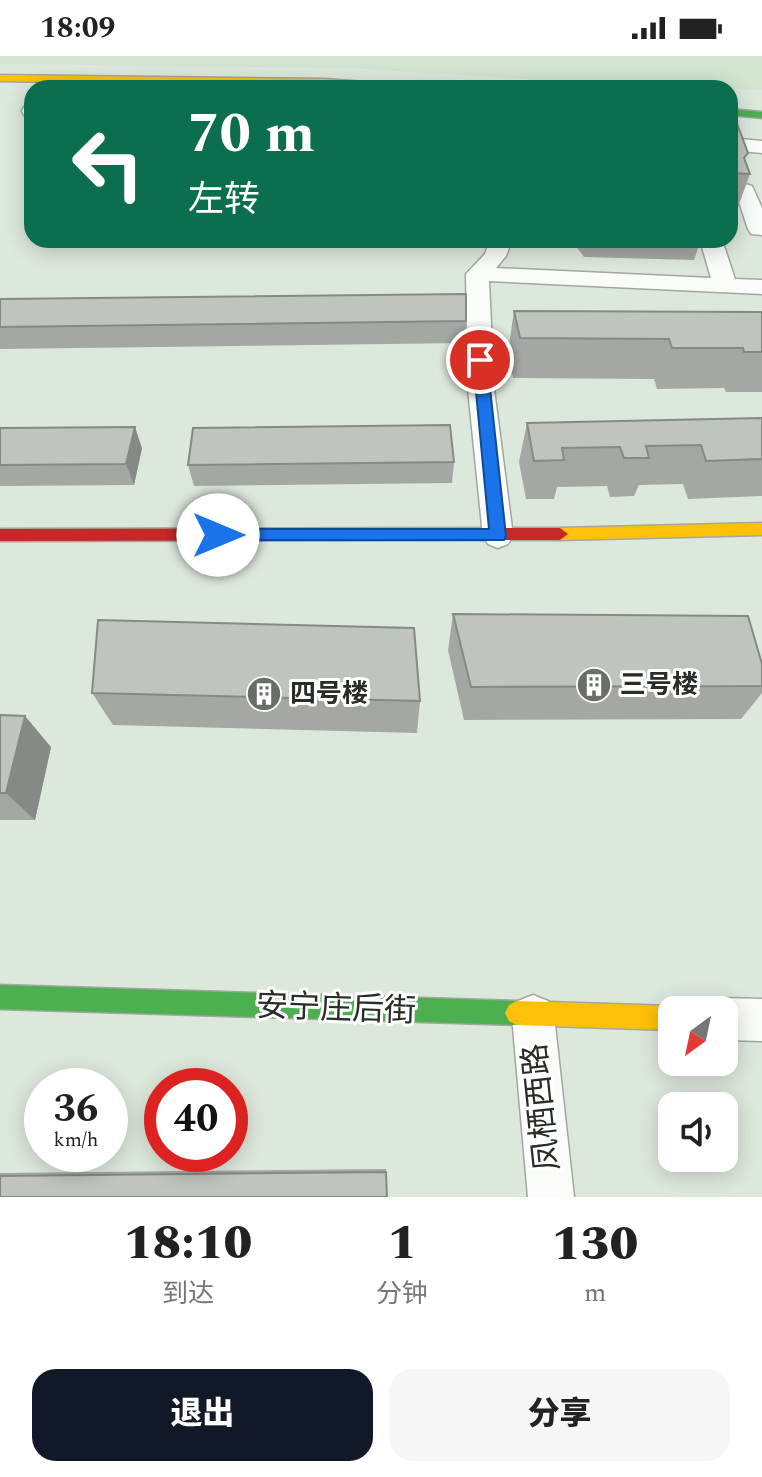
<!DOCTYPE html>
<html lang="zh">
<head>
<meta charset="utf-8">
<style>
  body { margin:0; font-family:Spectral,"Noto Sans SC",serif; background:#f6f6f6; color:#222; height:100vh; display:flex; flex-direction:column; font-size:30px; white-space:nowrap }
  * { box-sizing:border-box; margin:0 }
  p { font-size:26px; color:#767676 }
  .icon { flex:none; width:44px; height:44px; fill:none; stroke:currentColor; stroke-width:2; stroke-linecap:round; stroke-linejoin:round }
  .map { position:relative; height:1141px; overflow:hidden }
  .details { display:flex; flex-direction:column; background:#fff; flex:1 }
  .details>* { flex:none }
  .guide { position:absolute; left:24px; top:24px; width:714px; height:168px; border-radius:24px; box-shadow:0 4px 20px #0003; background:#0b6e4f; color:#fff; overflow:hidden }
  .needle { width:52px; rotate:213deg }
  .tools { position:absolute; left:658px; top:940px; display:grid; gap:16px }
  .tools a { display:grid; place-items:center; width:80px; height:80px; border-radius:16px; background:#fff; box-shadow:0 4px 20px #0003; font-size:40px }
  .speed { position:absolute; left:24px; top:1012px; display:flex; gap:16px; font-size:40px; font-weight:700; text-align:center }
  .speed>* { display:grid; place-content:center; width:104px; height:104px; border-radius:50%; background:#fff; box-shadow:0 4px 20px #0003; line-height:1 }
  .speed small { font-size:20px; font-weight:400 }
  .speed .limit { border:12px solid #d22; background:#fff; color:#111 }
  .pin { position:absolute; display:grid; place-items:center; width:68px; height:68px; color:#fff; margin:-34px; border:4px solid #fff; border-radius:50%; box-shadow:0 2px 8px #0007 }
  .me { position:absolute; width:88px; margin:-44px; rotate:90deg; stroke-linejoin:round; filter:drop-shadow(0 0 6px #0008) }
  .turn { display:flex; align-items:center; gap:28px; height:168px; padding:0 32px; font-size:36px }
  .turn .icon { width:104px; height:104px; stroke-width:2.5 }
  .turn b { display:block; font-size:56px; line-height:68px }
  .eta { display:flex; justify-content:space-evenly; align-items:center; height:136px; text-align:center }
  .eta b { font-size:48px; font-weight:800; line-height:56px }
  .primary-button { display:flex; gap:16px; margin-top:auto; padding:16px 32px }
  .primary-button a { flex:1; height:92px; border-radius:24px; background:#111827; color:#fff; font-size:32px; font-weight:800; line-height:92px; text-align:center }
  .primary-button a+a { background:#f6f6f6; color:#222 }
  .status { display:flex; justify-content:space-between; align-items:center; height:56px; padding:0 40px; background:#fff; direction:ltr }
  .status svg { height:22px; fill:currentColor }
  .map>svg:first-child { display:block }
  .built { fill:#d2e5d1 }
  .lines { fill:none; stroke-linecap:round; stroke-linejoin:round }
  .street-casing { stroke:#a0a8a0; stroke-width:3 }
  .fast-casing { stroke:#a0a8a0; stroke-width:3 }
  .slow-casing { stroke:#a0a8a0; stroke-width:3 }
  .jam-casing { stroke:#a0a8a0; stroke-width:3 }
  .street { fill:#fafcfa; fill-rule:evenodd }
  .fast { fill:#4caf50; fill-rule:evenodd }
  .slow { fill:#ffc107; fill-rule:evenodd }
  .jam { fill:#c62828; fill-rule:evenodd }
  .wall { fill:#a3a9a2 }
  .shaded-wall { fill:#848a84 }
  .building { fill:#bdc5bc; stroke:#848a84; stroke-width:2 }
  .route { fill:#1a73e8; stroke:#114b97; stroke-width:2 }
  .labels { text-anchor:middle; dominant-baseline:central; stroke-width:6; stroke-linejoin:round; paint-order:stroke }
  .poi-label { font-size:26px; font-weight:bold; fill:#272e27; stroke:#fff; text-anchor:start }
  .near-street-label { font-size:32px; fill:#272e27; stroke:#fff }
</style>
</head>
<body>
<div class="status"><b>18:09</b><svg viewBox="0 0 49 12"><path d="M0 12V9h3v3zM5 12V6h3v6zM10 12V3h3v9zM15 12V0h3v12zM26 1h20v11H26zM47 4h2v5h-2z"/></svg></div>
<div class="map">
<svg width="762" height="1141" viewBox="0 0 762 1141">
  <rect width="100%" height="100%" fill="#dde8dc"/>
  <!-- built -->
  <path class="built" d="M0 0H762V34L670 32 347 12 0 8Z"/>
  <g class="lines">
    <!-- street casing -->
    <g class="street-casing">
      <path id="street" d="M32 49V61L24 59 22 55 24 51Z
        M730 82 762 85V97L730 94Z
        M745 128 752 130 762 152V179L751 178 748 173 735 134Z
        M490 184H512L506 200 496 212 711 222 700 184H722L735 223 762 224V238L489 225 494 333 513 480 508 488 498 492 488 488 483 480 468 333 466 218 485 198Z
        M533 939 548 945 554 960 574 1141H528L512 960 518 945Z
        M724 942 762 943V985L724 984V954H707L709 948Z"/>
    </g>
    <!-- fast casing -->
    <g class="fast-casing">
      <path id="fast" d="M730 53 762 56V62L730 59Z
        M0 929 517 945 525 949 529 957 525 965 517 969 0 953Z"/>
    </g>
    <!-- slow casing -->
    <g class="slow-casing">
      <path id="slow" d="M0 19 325 23 403 29 408 32 0 25Z
        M762 467V479L560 484 552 478 560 472Z
        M517 945 672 950 681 954H672V974L517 969 509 965 505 957 509 949Z"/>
    </g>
    <!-- jam casing -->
    <g class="jam-casing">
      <path id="jam" d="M560 472 568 478 560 484 0 485V473Z"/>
    </g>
    <!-- street -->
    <use href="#street" class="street"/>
    <!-- fast -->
    <use href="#fast" class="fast"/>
    <!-- slow -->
    <use href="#slow" class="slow"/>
    <!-- jam -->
    <use href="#jam" class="jam"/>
  </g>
  <!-- wall -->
  <path class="wall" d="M730 65 750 118 738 151H730Z
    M571 184H701L694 204 584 201Z
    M0 243 466 265 464 287 0 293Z
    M514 255 762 256V336H726L724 332 657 333 654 323 513 322 508 296Z
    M762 362V440L688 443 683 428 639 429 634 440 610 441 607 430 557 431 554 443H526L519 406 527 367Z
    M0 372 142 392 134 429 0 430Z
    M454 406 452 427 194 430 188 409Z
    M453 558 762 630V637L741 663 464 664 448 594Z
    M92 637 420 645 417 677 113 669Z
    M0 659 51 691 35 764H0Z
    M386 1113V1116L0 1141V1117Z"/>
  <!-- shaded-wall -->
  <path class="shaded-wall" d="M135 371 142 392 134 429 126 408Z
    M25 660 51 691 35 764 6 737Z"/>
  <!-- building -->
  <path class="building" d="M730 65H736L748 97 744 102 750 118 730 117Z
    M466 238V265L0 271V243Z
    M514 255 762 256V296H744L743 292H672L669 283 520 282Z
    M762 362V403L706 405 701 389 646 390 649 402H624L620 391 562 392 564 404 534 405 527 367Z
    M450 369 454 406 188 409 193 372Z
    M135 371 126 408 0 409V372Z
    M453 558 748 560 762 608V630L471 631Z
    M98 564 414 572 420 645 92 637Z
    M0 659 25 660 6 737H0Z
    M386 1116 387 1141H0V1120Z"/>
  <!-- route -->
  <path class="route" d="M480 300 487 304 506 480 504 484H212L209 479 212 475 218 473H489L473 304Z"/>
  <!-- icons -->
  <defs>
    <g id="building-disc" transform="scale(1.8)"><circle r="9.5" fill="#676f66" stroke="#fff"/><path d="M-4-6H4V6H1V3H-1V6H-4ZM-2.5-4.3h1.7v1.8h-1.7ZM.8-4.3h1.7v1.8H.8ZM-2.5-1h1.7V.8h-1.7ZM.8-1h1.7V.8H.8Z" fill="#fff"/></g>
  </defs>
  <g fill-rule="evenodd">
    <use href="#building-disc" x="594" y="629"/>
    <use href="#building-disc" x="264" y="638"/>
  </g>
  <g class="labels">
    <!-- poi labels -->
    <g class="poi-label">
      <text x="620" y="629">三号楼</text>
      <text x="290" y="638">四号楼</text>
    </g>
    <!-- near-street labels -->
    <g class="near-street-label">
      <text transform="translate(336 953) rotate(2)">安宁庄后街</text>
      <text transform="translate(542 1051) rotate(-96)">凤栖西路</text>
    </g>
  </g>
</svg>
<div class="tools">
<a><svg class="needle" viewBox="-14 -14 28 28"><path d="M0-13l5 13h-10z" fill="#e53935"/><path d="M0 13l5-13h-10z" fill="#767676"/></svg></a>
<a><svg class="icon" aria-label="sound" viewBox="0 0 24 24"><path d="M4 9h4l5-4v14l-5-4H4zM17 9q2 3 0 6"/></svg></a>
</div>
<div class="speed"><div>36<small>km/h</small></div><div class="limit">40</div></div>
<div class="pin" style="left:480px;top:304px;background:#d93025"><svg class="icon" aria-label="arrive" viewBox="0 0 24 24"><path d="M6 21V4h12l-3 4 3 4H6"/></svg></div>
<svg class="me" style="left:218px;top:479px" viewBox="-20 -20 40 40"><circle r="19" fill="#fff"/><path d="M0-13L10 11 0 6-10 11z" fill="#1a73e8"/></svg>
<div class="guide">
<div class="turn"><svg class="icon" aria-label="left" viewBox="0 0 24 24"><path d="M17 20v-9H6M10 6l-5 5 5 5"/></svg><div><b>70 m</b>左转</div></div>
</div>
</div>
<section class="details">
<div class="eta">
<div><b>18:10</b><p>到达</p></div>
<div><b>1</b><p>分钟</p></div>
<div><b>130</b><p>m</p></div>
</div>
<div class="primary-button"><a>退出</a><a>分享</a></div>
</section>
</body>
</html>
